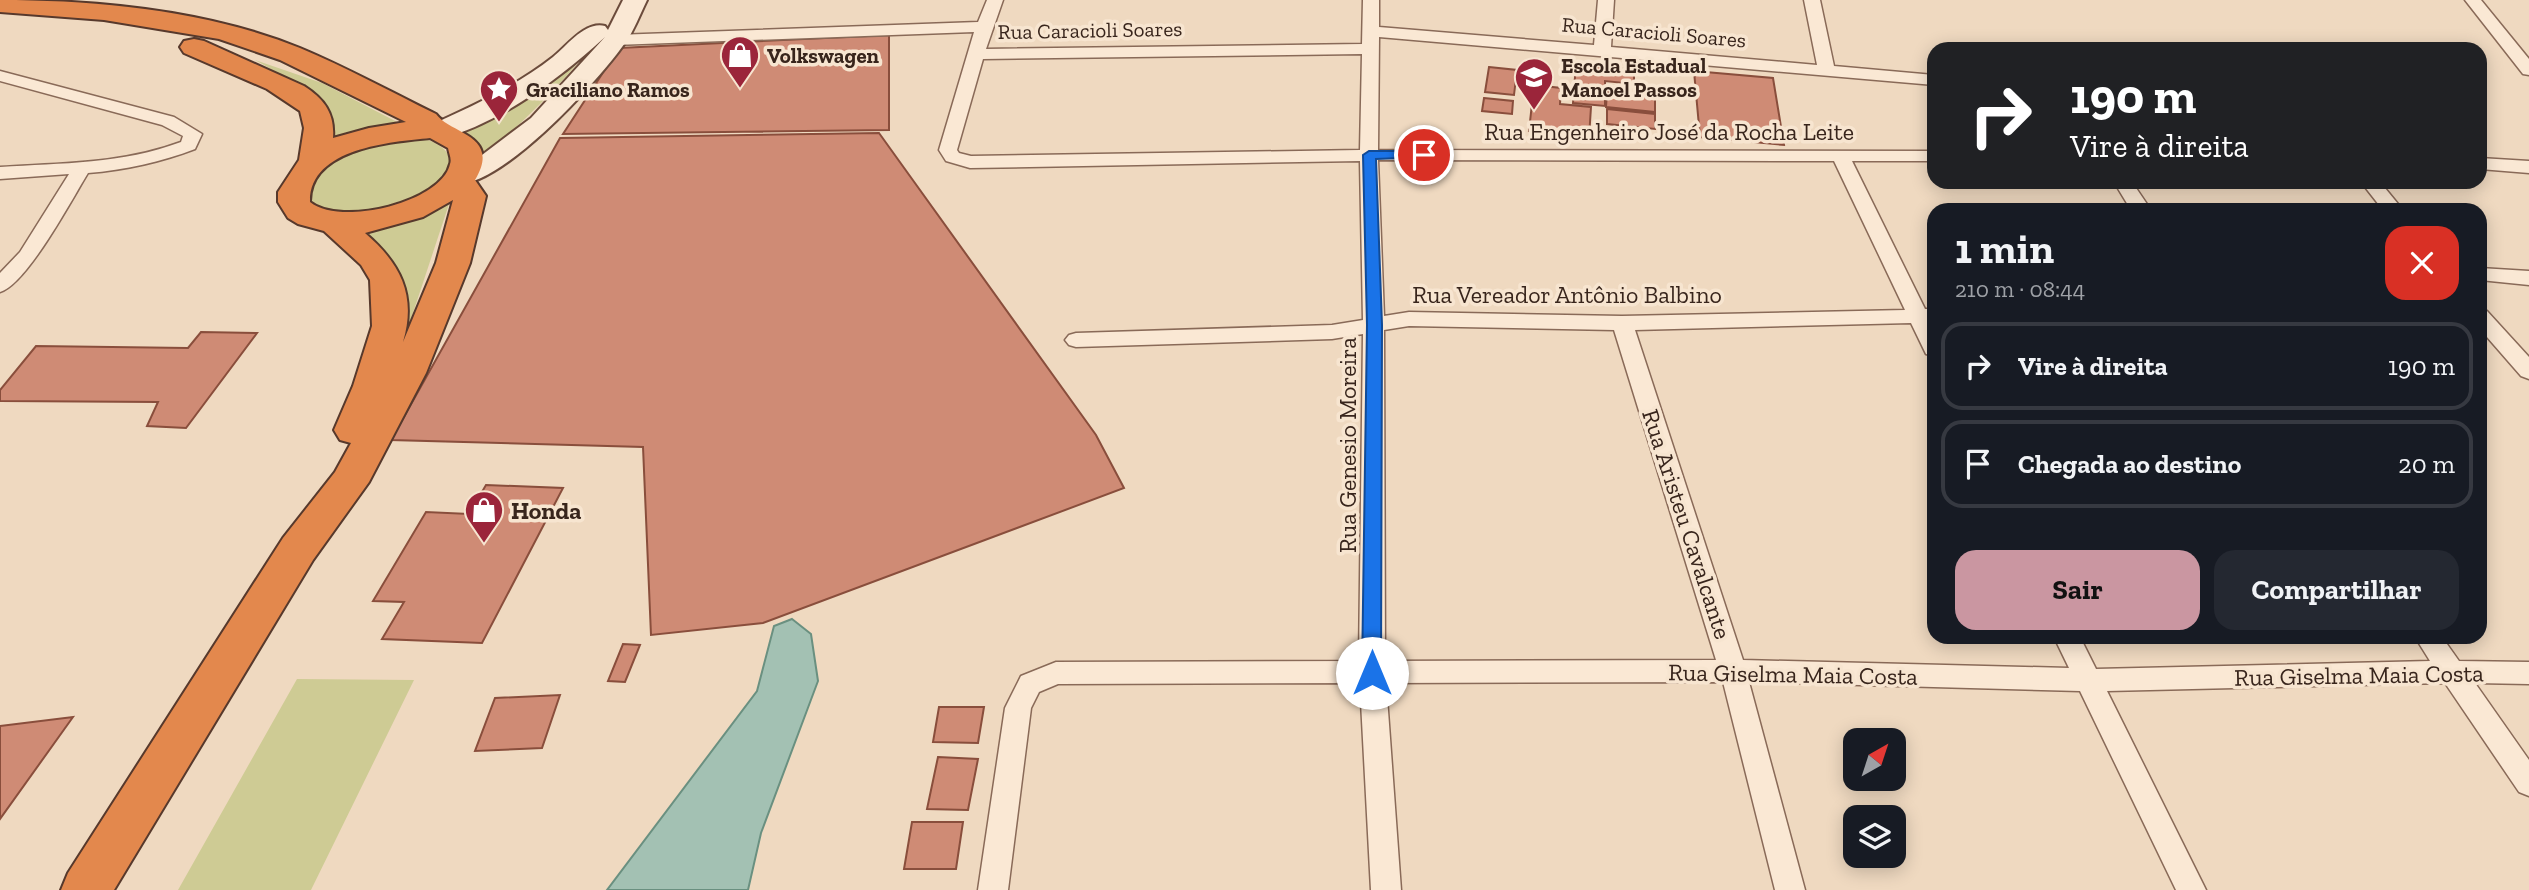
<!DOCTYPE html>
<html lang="pt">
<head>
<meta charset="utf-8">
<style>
  body { margin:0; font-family:"Zilla Slab",serif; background:#242831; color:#f1f3f6; height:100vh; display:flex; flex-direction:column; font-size:26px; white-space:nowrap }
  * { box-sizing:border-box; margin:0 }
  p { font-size:23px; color:#9ea1a6 }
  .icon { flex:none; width:38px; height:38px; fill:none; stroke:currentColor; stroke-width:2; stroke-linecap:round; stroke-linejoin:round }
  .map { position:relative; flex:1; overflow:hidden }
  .side { position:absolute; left:1927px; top:203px; width:560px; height:441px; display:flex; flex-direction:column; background:#171b24; border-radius:21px; box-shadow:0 4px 18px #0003 }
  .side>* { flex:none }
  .hud { position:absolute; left:1927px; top:42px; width:560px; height:147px; border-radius:21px; box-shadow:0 4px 18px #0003; background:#202124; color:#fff; overflow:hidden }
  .needle { width:46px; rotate:39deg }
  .fabs { position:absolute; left:1843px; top:728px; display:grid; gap:14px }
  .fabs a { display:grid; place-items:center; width:63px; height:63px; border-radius:14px; background:#171b24; box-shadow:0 4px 18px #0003; font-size:35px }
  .pin { position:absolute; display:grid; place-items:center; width:60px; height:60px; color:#fff; margin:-30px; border:4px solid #fff; border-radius:50%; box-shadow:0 2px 7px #0007 }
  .me { position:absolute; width:77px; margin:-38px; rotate:0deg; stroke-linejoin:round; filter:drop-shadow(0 0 5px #0008) }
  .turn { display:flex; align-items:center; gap:24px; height:147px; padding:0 28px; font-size:32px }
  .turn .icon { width:91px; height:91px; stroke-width:2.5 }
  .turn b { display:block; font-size:49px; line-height:60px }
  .round { display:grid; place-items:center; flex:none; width:74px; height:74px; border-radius:21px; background:#242831 }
  .overview { display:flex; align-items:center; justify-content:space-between; height:119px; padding:0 28px }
  h1 { font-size:42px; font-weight:700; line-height:52px }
  .primary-button { display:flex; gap:14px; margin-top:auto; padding:14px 28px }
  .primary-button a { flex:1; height:80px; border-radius:21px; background:#ca96a1; color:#111; font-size:28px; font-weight:700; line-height:80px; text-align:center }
  .primary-button a+a { background:#242831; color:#f1f3f6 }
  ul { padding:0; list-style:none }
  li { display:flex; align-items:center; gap:21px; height:88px; margin:0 14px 10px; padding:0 14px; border:4px solid #363941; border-radius:21px }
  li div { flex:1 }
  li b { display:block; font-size:26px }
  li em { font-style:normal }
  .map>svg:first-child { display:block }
  .green { fill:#cecb94 }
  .water { fill:#a3c1b3; stroke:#6a9080; stroke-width:2 }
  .building { fill:#cf8b75; stroke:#894e3c; stroke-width:2 }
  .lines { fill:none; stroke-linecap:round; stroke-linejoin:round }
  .street-casing { stroke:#896a58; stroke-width:3 }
  .secondary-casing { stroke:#6b4b3b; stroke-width:4 }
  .highway-casing { stroke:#57392c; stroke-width:4 }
  .street { fill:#fae8d4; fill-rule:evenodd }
  .secondary { fill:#fae8d4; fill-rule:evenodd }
  .highway { fill:#e3884d; fill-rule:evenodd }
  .route { fill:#1a73e8; stroke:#114b97; stroke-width:2 }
  .labels { text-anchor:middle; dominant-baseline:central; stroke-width:7; stroke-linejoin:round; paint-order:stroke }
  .far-street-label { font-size:21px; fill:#38251c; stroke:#f7e5d0 }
  .far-poi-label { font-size:21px; font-weight:bold; fill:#38251c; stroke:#f7e5d0; text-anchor:start }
  .street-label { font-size:24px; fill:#38251c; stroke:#f7e5d0 }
  .poi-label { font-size:24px; font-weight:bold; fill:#38251c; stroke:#f7e5d0; text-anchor:start }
</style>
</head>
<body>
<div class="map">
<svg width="2529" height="890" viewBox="0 0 2529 890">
  <rect width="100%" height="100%" fill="#efd9c0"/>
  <!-- green -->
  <path class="green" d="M591 47C559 87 516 131 475 161L455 131Z
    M255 60 322 83 399 123 365 129 325 144 329 120 318 95Z
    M417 137C462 147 459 174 422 196 400 208 375 214 350 214 343 215 335 216 329 214 321 210 313 204 306 199L312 174 347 149Z
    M452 195 410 322 397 315C401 267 395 261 359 231Z
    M297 679 414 680 311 890H178Z"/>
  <!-- water -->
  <path class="water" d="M792 619 811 634 818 681 761 833 748 890H607L757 691 774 626Z"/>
  <!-- building -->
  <path class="building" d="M889 35V130L563 134 619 48Z
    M1523 64 1549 66 1548 80 1521 77Z
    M1576 64 1634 70V84L1605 81V106L1573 103Z
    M1489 67 1517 70 1514 95 1485 92Z
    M1694 71 1773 78 1784 145 1700 137Z
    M1534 85 1561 88 1560 104 1591 107 1589 138 1529 131Z
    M1607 92 1655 97V112L1606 107Z
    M1484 98 1513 101 1512 114 1482 111Z
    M1607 109 1655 114V129L1607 124Z
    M879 133 1096 435 1124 488 763 623 651 635 643 447 391 440 560 138Z
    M201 332 257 333 186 428 147 426 158 402 0 401V390L36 346 188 348Z
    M486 485 563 488 482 643 382 639 404 602 373 601 426 512 469 514Z
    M623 644 640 645 625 682 608 681Z
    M560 695 542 748 475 751 495 698Z
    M939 707H984L978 743 933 742Z
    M73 717 0 819V726Z
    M938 757 978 759 968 810 927 809Z
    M912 822H963L956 869H904Z"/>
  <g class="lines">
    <!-- street casing -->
    <g class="street-casing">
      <path id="street" d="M987 0H1003L986 49 1362 44 1363 0H1379V27L1594 45 1598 0H1614L1611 47 1817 65 1804 0H1820L1834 66 1934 75V85L1379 37 1378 150 1934 151V161H1852L1925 309H1934V356L1926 354 1911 323 1635 330 1743 660 2069 668 2054 637H2080L2096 669 2430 661 2415 637H2442L2459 661 2529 662V684L2475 683 2529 760V796L2519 792 2445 683 2107 691 2206 890H2176L2080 691 1749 682 1805 890H1775L1723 682 1386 683 1401 890H1371L1360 683 1058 684 1039 692 1031 708 1008 890H978L1005 708 1021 676 1056 662 1359 661 1363 334 1332 339 1076 347 1069 345 1065 340 1069 335 1076 333 1332 325 1363 320 1360 161 970 168 946 161 939 150 974 32 615 45 607 40 615 35 978 22ZM1362 54 1360 150 971 156 959 153 957 150 983 59ZM1378 160 1834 161 1905 310 1622 316 1409 312 1384 316ZM1409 326 1614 330 1716 660 1385 661 1384 330Z
        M2465 0H2481L2529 59V75L2523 74Z
        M0 71 174 117 202 134 195 149C161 162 125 170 88 173 72 199 27 284 0 292V273L20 252 69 174 0 179V167C62 163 122 164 181 142L183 136 162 125 0 81Z
        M2480 158 2529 161V173L2480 169Z
        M2114 182H2132L2151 210H2131Z
        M2361 182H2380L2403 210H2383Z
        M2480 268 2529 271V285L2480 280Z
        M2480 309 2487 311 2529 357V379L2521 376 2480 329Z"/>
    </g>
    <!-- secondary casing -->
    <g class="secondary-casing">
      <path id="secondary" d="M623 0H647C640 14 634 31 625 43 599 80 496 195 449 184L445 178 449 172 478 158 531 118 605 37C562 77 497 125 440 139L431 137 427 131 431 125C473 106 516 86 553 57 568 45 585 21 605 26L608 30Z"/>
    </g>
    <!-- highway casing -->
    <g class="highway-casing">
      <path id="highway" d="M0 0C98 0 209 11 300 48 346 67 391 92 436 114 450 134 502 135 475 180L486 196 470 263 426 373 369 482 313 560 114 890H61L68 873 283 538 335 472 351 443 340 440 334 430 353 386 372 326 370 280 361 265 324 231 298 224 288 218 278 202V192L299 160 304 128 300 111 267 89 184 53 180 47 184 41 194 39 204 41 304 86C324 99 335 113 333 138L369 128 406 122 280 60 219 39 104 20 0 12ZM430 138 448 148C449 154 452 159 450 164 442 202 341 227 310 202 309 148 391 142 430 138ZM453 200 436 263 403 342C417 295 400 263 365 233L423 217Z"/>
    </g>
    <!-- street -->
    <use href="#street" class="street"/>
    <!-- secondary -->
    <use href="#secondary" class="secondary"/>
    <!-- highway -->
    <use href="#highway" class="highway"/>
  </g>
  <!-- route -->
  <path class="route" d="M1424 151 1429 152V157L1376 159 1382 325 1381 673 1378 678 1372 680 1365 678 1362 673 1367 325 1363 155 1369 151Z"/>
  <!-- icons -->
  <defs>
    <g id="shop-pin" transform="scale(2.0125)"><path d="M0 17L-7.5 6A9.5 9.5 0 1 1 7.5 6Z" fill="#9b253a" stroke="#f7e5d0"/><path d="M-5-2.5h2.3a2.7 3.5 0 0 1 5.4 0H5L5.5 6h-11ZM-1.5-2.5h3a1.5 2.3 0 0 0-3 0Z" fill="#fff"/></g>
    <g id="school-pin" transform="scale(2.0125)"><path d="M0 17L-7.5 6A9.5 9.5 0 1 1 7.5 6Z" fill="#9b253a" stroke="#f7e5d0"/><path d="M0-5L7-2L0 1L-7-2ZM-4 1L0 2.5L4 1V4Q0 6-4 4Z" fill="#fff"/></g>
    <g id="sight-pin" transform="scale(2.0125)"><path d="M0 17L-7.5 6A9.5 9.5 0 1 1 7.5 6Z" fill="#9b253a" stroke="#f7e5d0"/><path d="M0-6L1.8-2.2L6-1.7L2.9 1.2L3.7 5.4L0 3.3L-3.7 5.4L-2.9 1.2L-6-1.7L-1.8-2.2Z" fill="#fff"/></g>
  </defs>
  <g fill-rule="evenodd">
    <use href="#shop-pin" x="740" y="55"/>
    <use href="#school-pin" x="1534" y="77"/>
    <use href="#sight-pin" x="499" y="89"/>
    <use href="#shop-pin" x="484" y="510"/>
  </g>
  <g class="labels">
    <!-- far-street labels -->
    <g class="far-street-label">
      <text transform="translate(1090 30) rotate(-1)">Rua Caracioli Soares</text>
      <text transform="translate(1654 32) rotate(5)">Rua Caracioli Soares</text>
    </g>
    <!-- far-poi labels -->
    <g class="far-poi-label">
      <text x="767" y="55">Volkswagen</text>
      <text x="1561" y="65">Escola Estadual<tspan x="1561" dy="24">Manoel Passos</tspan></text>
      <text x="526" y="89">Graciliano Ramos</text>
    </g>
    <!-- street labels -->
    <g class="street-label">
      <text x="1669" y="131">Rua Engenheiro José da Rocha Leite</text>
      <text x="1567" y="294">Rua Vereador Antônio Balbino</text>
      <text transform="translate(1347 445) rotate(-90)">Rua Genesio Moreira</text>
      <text transform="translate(1687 524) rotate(72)">Rua Aristeu Cavalcante</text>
      <text transform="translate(1793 674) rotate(1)">Rua Giselma Maia Costa</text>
      <text transform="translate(2359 675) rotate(-1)">Rua Giselma Maia Costa</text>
    </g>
    <!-- poi labels -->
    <g class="poi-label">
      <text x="511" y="510">Honda</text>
    </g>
  </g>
</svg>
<div class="fabs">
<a><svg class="needle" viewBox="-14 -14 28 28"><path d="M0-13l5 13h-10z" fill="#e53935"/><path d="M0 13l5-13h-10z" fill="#9ea1a6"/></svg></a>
<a><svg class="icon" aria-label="layers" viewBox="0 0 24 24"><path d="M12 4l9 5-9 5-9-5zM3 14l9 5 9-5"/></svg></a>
</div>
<div class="pin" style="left:1424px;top:155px;background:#d93025"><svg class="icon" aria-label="arrive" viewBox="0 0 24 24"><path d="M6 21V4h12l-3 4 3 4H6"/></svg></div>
<svg class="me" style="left:1372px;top:673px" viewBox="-20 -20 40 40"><circle r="19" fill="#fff"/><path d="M0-13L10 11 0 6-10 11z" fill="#1a73e8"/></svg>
<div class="hud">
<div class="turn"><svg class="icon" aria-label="right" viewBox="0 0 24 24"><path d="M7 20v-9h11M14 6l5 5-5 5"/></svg><div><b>190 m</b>Vire à direita</div></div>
</div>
<section class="side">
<div class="overview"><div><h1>1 min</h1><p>210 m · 08:44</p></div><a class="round" style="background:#d93025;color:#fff"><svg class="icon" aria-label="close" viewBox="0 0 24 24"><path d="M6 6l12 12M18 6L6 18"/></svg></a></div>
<ul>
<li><svg class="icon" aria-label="right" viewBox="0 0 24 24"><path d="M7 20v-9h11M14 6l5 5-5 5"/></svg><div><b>Vire à direita</b></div><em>190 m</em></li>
<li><svg class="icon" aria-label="arrive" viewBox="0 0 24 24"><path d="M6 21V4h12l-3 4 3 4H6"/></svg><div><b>Chegada ao destino</b></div><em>20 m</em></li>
</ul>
<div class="primary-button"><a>Sair</a><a>Compartilhar</a></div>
</section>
</div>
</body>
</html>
